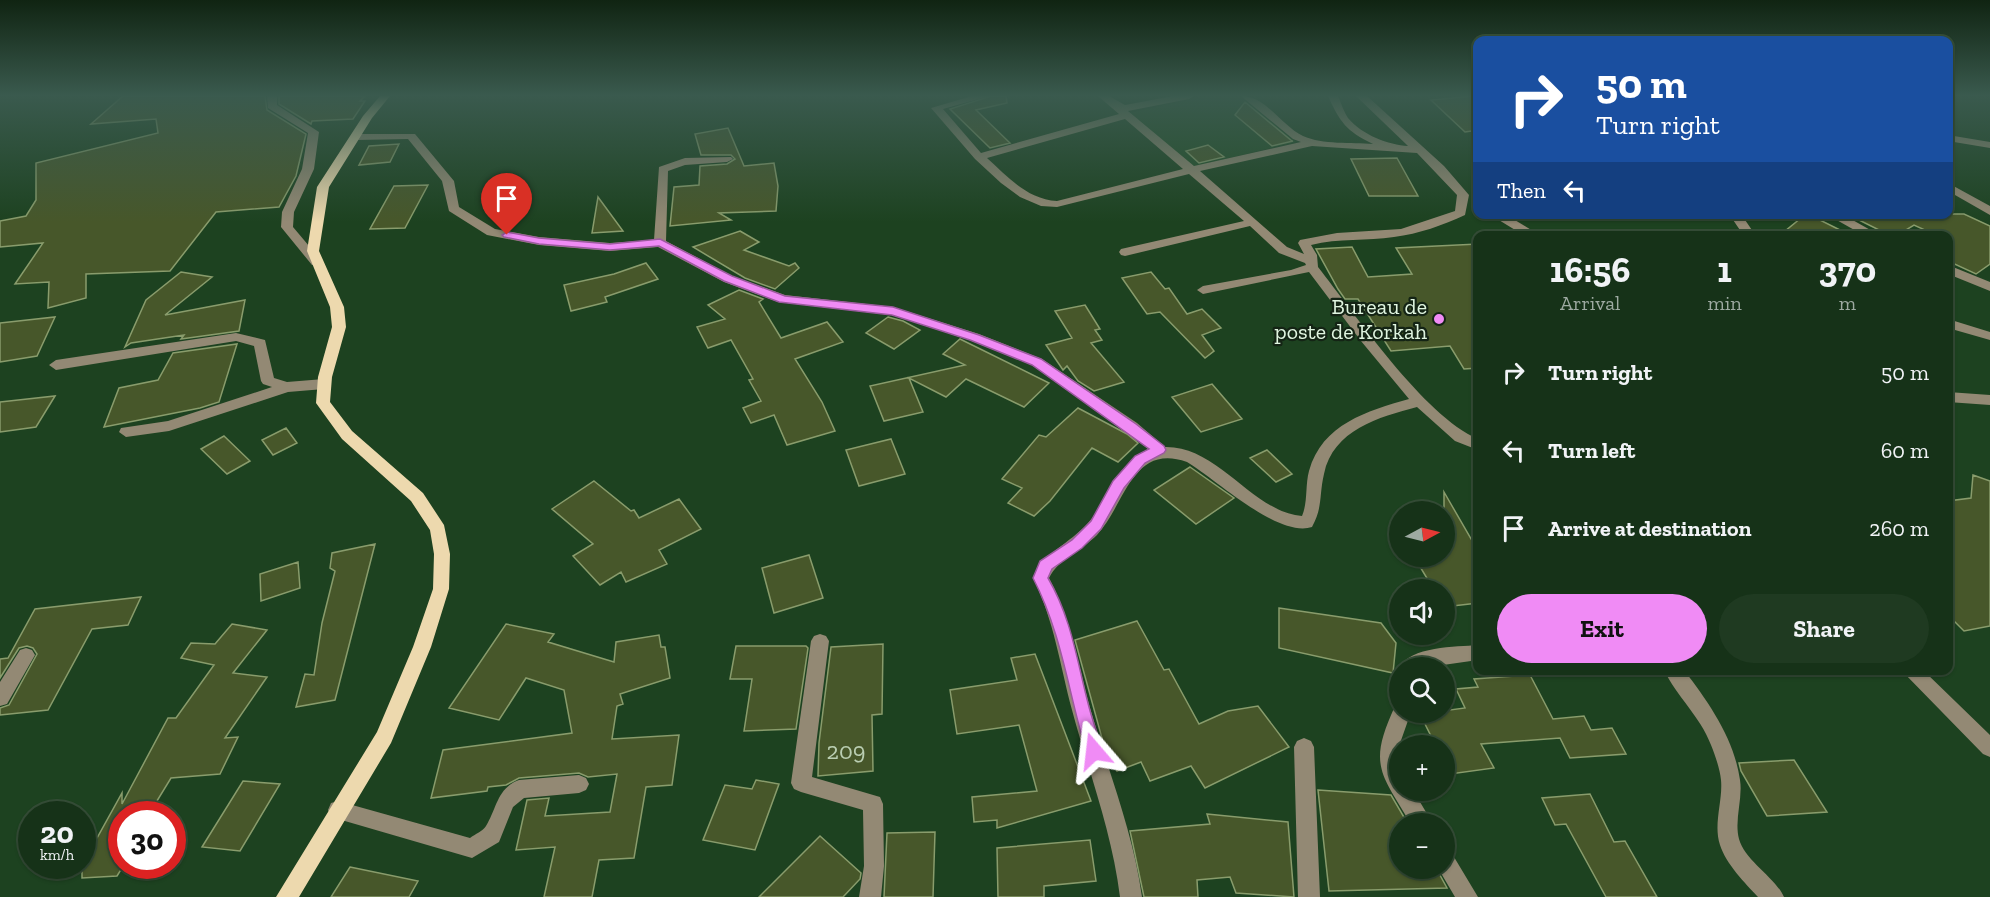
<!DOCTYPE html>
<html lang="en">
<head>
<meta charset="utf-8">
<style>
  body { margin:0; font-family:"Zilla Slab",serif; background:#1f3a21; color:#f1f3f6; height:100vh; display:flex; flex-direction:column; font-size:22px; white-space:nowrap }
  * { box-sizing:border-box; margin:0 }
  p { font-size:20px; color:#9eaaa2 }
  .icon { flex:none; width:33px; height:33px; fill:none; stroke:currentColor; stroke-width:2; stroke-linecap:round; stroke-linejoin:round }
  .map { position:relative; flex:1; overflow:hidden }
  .sheet { position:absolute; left:1473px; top:231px; width:480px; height:444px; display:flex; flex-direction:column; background:#163218; border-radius:12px; box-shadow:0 2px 4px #0004,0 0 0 2px #354d37 }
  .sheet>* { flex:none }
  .banner { position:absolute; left:1473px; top:36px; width:480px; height:183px; border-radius:12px; box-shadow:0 2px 4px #0004,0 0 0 2px #354d37; background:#1a4fa0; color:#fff; overflow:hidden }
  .needle { width:39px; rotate:83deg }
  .tools { position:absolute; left:1389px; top:501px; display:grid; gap:12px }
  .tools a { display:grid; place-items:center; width:66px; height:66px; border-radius:50%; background:#163218; box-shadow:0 2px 4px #0004,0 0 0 2px #354d37; font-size:30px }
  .speed { position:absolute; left:18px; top:801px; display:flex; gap:12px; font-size:30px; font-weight:700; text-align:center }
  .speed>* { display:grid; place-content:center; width:78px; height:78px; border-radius:50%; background:#163218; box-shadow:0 2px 4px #0004,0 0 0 2px #354d37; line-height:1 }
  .speed small { font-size:15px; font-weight:400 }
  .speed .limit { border:9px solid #d22; background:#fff; color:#111 }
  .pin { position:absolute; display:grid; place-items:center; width:51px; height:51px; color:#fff; margin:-62px -26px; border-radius:50% 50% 50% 0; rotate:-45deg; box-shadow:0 0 6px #0007 }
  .pin .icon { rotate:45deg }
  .me { position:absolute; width:66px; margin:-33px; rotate:343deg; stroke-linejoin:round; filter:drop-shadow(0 0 4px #0008) }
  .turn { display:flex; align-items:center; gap:21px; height:126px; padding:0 24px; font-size:27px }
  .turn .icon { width:78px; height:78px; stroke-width:2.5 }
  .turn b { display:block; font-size:42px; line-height:51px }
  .then { display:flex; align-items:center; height:57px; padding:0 24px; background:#0003; gap:12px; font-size:22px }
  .eta { display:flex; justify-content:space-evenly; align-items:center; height:102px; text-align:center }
  .eta b { font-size:36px; font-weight:800; line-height:42px }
  .button { display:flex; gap:12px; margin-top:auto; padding:12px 24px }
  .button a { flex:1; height:69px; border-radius:36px; background:#f08bf5; color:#111; font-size:24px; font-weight:800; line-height:69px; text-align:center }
  .button a+a { background:#1f3a21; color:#f1f3f6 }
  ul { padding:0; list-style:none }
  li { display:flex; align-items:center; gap:18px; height:78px; padding:0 24px }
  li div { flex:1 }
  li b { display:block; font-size:22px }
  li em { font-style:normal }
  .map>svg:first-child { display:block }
  .built { fill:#224d25 }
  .building { fill:#47572a; stroke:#899c6c; stroke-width:1.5 }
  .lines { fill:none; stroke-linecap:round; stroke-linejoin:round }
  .minor { fill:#938974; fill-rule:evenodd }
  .major { fill:#edd9ae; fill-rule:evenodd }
  .route { fill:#f08bf5; stroke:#9c5a9f; stroke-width:1.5 }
  .poi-dot { fill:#f08bf5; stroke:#142415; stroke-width:2 }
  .labels { text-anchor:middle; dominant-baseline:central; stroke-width:4.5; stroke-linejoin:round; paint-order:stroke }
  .poi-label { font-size:22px; fill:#e0f5e0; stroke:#142415; text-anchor:end }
  .near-number-label { font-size:24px; fill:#baceb2 }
</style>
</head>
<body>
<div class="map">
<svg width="1990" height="897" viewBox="0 0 1990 897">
  <rect width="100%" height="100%" fill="#1d4220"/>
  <!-- built -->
  <path class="built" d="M1206 96H1241L1296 142 1192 167 1129 113Z"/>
  <!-- building -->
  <path class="building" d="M123 96H265L267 110 306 134 296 176 279 207 216 212 170 271 86 274V298L48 308 49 282 15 284 43 243 0 247V221L26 216 36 200V163L158 133 156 119 91 124Z
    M279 96H365L360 101H365L353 119 312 121 311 124 279 104Z
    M991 96H1006L1007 103 976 110 1010 143 990 148 950 109Z
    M1474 96H1478V130L1465 132 1431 100Z
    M1245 102 1292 141H1293L1272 146 1235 115Z
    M728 128 744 166 774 163 778 186 776 211 719 213 731 220 670 226 674 187 699 185 700 166 727 164 735 159 731 155H701L695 134Z
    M399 144 390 162 359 165 369 146Z
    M1208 145 1224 157 1199 163 1186 151Z
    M1397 158 1418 196H1369L1351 159Z
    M428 185 405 228 370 229 394 186Z
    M598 197 623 231 592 233Z
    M1806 214H1808L1852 236H1779Z
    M1847 214H1964L1990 226V264L1976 274 1948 261V236H1938L1914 225 1896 236H1891Z
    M740 231 759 242 744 250 789 266 795 263 799 268 775 289 745 278 693 247Z
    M1478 244V368L1464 369 1450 346 1391 351 1358 299H1345L1338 289 1316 249 1352 247 1368 277 1412 274 1396 248Z
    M646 263 658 279 605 297 607 302 571 311 564 285 614 274Z
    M181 272 212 277 165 315 245 300 239 331 181 339 184 335 131 343 125 347 146 300Z
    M1151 272 1165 289 1169 288 1187 314 1202 309 1221 328 1202 335 1214 351 1205 358 1160 312 1147 314 1122 278Z
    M739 290 763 299 759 302 781 338 827 322 843 342 795 359 822 402 835 431 787 445 774 415 751 423 743 408 761 401 749 380 753 379 731 340 708 348 697 327 725 319 708 305Z
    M1085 305 1100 329 1095 330 1102 340 1091 343 1124 382 1094 391 1078 381 1067 366 1063 370 1046 345 1072 338 1055 311Z
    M55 317 37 356 0 362V323Z
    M888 317 903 321 920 330 894 349 866 333Z
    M960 339 1049 383 1024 407 966 379 946 397 909 378 923 412 884 421 870 386 965 365 943 354Z
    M237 344 219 402 200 408 104 427 119 388 158 380 173 353Z
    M1212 384 1242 419 1201 432 1172 397Z
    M55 396 36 427 0 432V402Z
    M1078 408 1127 434 1138 443 1118 462 1092 448 1050 501 1034 516 1008 503 1022 488 1002 479 1039 435 1046 437Z
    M286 428 297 443 273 455 262 440Z
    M224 436 250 461 227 474 201 449Z
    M891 439 905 474 859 486 846 450Z
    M1267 450 1292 474 1276 482 1250 458Z
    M1190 467 1234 498 1196 524 1154 490Z
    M1973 475 1990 481V626L1964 631 1948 615V501L1971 498Z
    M594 481 631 511 634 510 639 518 679 499 701 529 659 550 667 564 626 582 621 572 600 585 573 556 593 544 552 509Z
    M1444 492 1478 551V603L1444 607V590H1434L1416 560 1444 556Z
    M375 544 335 700 296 707 305 674 314 675 322 623 335 571 330 568 332 553Z
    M809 555 823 598 774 613 762 568Z
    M298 562 300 588 261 601 260 574Z
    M141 597 128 625 92 629 48 710 0 715V708L9 705 37 654 33 648 27 646 19 648 0 678V659L8 658 35 609Z
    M1279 608 1381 623 1396 643 1393 673 1279 648Z
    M1137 621 1164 670 1169 669 1199 724 1228 711 1258 706 1289 747 1205 788 1191 766 1150 781 1141 762 1117 771 1103 742 1075 640Z
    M232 624 267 630 233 673 267 677 225 738 238 737 220 774 171 778 149 814H122V868L117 876 82 878V857L87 856 122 793V804L168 718H176L214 665 181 658 191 643 215 644Z
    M506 624 554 634 548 642 614 662 616 642 659 635 661 647H665L670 678 620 694 623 704 617 706 612 739 679 735 672 785 646 787 634 858 599 860 592 897H544L555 847 516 850 527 800 549 798 545 816 610 812 617 774 588 777 579 773 519 778 506 785 488 787 487 791 431 798 443 750 572 733 564 690 526 678 499 720 449 708Z
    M883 644 882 714 872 715 873 771 818 776 819 743 831 647Z
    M736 646H806L808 648 796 729 744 731 752 679H730Z
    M1035 654 1091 801 997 828V820L974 822 972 797 1037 791 1019 725 957 734 950 690 1017 680 1011 658Z
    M1530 675 1553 719 1584 716 1591 730 1612 728 1626 754 1570 758 1560 738 1481 744 1494 768 1450 774 1444 764V746H1436L1420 714 1465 708 1456 689 1478 687 1474 679Z
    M1794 760 1827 812 1767 816 1741 771 1739 763Z
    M756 780 779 784 755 850 703 840 725 785 752 789Z
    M243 781 280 784 240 851 202 847Z
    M1318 790 1391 795 1408 824H1400V868H1436L1447 888 1329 891Z
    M1590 794 1614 842 1625 841 1657 897H1606L1566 824 1555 825 1542 798Z
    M1207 814 1288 822 1294 897 1236 893 1230 877 1197 880 1198 897H1144L1130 831 1210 824Z
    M935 832 933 897H884L887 833Z
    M820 836 861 873 860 879 843 897H759Z
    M1090 840 1096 881 1044 886V897H998L997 848Z
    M350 867 418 881 409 897H331Z"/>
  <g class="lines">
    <!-- minor -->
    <path class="minor" d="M267 96H277V105L319 132 314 169 294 212 293 227 320 259 322 262 320 265H312L281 227 282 212 302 169 308 133 268 108Z
      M972 96H989L943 109 981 153 1119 114 1098 96H1109L1125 105 1173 96H1194L1189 99 1128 111 1194 166 1301 142 1293 139 1241 96C1266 96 1281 125 1303 136 1323 145 1351 142 1373 144 1346 131 1340 122 1328 96H1338C1341 103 1344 112 1348 118 1362 135 1389 145 1408 146L1356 96H1367L1444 166 1469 195 1465 215C1443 225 1419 234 1394 237 1367 241 1339 238 1311 245L1317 255 1318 267C1355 314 1424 416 1478 439V450L1455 441 1417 407C1379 417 1333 430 1324 474 1319 495 1323 507 1312 527 1278 538 1217 480 1187 462 1132 443 1126 503 1097 535 1082 550 1059 558 1049 578 1071 620 1078 663 1090 708 1108 771 1133 831 1142 897H1120C1112 832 1089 773 1072 710 1060 665 1054 620 1033 578 1047 550 1068 545 1088 523 1111 497 1116 469 1148 449L1127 431 1032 365 969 340 892 315 778 302 724 282 658 247 610 251 539 245 487 235 449 211 442 181 408 139 356 140 351 137 356 134H415L454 181 459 207 495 229 539 237 610 243 654 240 659 167 685 158 731 157 733 159 727 162 685 165 668 171 666 241 732 276 785 295 893 307 979 334 1042 359 1137 423 1165 447C1219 446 1252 512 1302 516 1308 502 1305 486 1309 471 1322 424 1367 411 1409 399L1361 341 1309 272 1203 294 1197 290 1203 286 1291 270 1306 265 1305 263 1279 253 1250 226 1125 256 1121 255 1119 252 1121 249 1244 221 1189 174 1057 207 1041 206 1020 197 1001 183 975 159 931 108ZM1125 119 1183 169 1057 201C1027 199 1008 177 987 158ZM1312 146 1417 153 1457 195 1455 211 1401 229 1337 233 1300 240 1298 243 1304 254 1287 247 1200 171Z
      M1948 135 1990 142V148L1948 141Z
      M1948 183 1990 206V215L1948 191Z
      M1489 214H1505L1541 236H1525Z
      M1729 214H1741L1756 236H1744Z
      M1826 214H1842L1881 236H1865Z
      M1948 265 1990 282V291L1948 274Z
      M1948 319 1990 332V340L1948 328Z
      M236 333 265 340 274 378 287 382 324 379 331 384 324 389 288 392 169 431 126 437 119 432 121 428 168 421 272 387 263 384 261 381 254 346 236 341 56 370 49 365 56 360Z
      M1948 392 1990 395V405L1948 402Z
      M820 634 826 636 829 641 812 777 880 797 883 804 884 866 881 897H859L864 866 863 810 801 792 794 789 791 783 811 641 814 636Z
      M1478 645V660L1422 668H1399C1410 646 1456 647 1478 645Z
      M26 648 32 650 35 655 7 704 0 706V682L20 650Z
      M1664 670H1684C1709 703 1734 738 1740 780 1743 799 1734 820 1739 839 1745 861 1775 877 1784 897H1758C1745 883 1726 864 1720 845 1713 824 1723 801 1721 780 1720 769 1715 755 1711 745 1700 716 1677 697 1664 670Z
      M1901 670H1923L1990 735V757L1983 754Z
      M1400 705V712H1411L1398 749 1400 790H1413L1433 824H1411C1380 772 1368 765 1395 706Z
      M1304 738 1311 741 1314 747 1320 897H1298L1294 747 1297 741Z
      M579 775 586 778 589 784 586 790 579 793 524 798 513 807 499 842 472 858 338 819 331 817 328 810 331 803 338 801 470 838C475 834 483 831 486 826 497 808 497 788 519 780Z
      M1444 849 1451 852 1478 897H1455L1438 868H1444Z"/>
    <!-- major -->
    <path class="major" d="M380 96H390L372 118 329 187 319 251 344 307 346 327 332 377 330 402 352 431 423 493 444 525 450 554 449 589 431 647 391 743 299 897H276L377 732 413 647 433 589 434 554 430 530 411 501 342 439 316 403 318 377 332 327 330 307 307 251 317 187 363 116Z"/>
  </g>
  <!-- sky -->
  <linearGradient id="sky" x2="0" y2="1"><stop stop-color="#102412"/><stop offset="0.43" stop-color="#3a5a4e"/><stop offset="1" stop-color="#3a5a4e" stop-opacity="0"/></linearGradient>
  <rect width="1990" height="222" fill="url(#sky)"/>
  <!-- route -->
  <path class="route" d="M507 232 539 238 610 244 660 239 732 276 785 296 893 307 979 335 1041 359 1136 424 1164 446 1166 450 1164 453 1145 463 1124 488 1101 529 1082 548 1052 569 1048 578C1072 619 1077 662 1089 707 1093 722 1098 736 1103 751L1101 757 1094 759 1088 757 1086 751C1068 691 1062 634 1033 578L1040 561 1072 540 1091 521 1113 481 1135 456 1149 449 1032 365 970 340 892 315 779 302 724 281 659 246 610 250 539 244 504 237 502 235Z"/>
  <!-- markers -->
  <circle class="poi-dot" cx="1439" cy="319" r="6"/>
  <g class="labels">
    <!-- poi labels -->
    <g class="poi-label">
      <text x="1427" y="306">Bureau de<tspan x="1427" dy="25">poste de Korkah</tspan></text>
    </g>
    <!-- near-number labels -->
    <g class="near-number-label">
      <text x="846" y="750">209</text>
    </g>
  </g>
</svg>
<div class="tools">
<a><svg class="needle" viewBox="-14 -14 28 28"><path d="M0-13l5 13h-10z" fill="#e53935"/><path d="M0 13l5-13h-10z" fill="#9eaaa2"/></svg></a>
<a><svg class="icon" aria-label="sound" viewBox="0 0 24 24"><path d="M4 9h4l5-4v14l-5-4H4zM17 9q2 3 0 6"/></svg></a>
<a><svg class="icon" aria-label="search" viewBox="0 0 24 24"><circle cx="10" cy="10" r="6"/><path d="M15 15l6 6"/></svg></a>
<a>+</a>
<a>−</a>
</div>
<div class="speed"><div>20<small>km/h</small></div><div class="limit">30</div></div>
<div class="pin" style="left:507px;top:235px;background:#d93025"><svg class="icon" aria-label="arrive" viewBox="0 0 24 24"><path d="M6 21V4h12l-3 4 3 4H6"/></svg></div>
<svg class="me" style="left:1094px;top:751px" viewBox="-20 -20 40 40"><path d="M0-17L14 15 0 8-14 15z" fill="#f08bf5" stroke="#fff" stroke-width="4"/></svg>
<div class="banner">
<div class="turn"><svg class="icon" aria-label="right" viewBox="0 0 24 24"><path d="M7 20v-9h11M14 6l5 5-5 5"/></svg><div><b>50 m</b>Turn right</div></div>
<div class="then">Then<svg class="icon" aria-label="left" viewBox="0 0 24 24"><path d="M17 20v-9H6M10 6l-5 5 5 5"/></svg></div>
</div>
<section class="sheet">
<div class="eta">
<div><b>16:56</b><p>Arrival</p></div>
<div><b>1</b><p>min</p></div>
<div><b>370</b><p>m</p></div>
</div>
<ul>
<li><svg class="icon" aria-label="right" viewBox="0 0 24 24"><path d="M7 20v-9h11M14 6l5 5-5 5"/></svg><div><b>Turn right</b></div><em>50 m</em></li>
<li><svg class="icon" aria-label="left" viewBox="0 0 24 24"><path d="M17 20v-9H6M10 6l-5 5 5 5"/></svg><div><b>Turn left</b></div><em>60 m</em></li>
<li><svg class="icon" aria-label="arrive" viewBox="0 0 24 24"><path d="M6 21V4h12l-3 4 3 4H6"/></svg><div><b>Arrive at destination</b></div><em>260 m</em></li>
</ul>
<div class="button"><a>Exit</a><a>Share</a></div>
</section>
</div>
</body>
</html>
